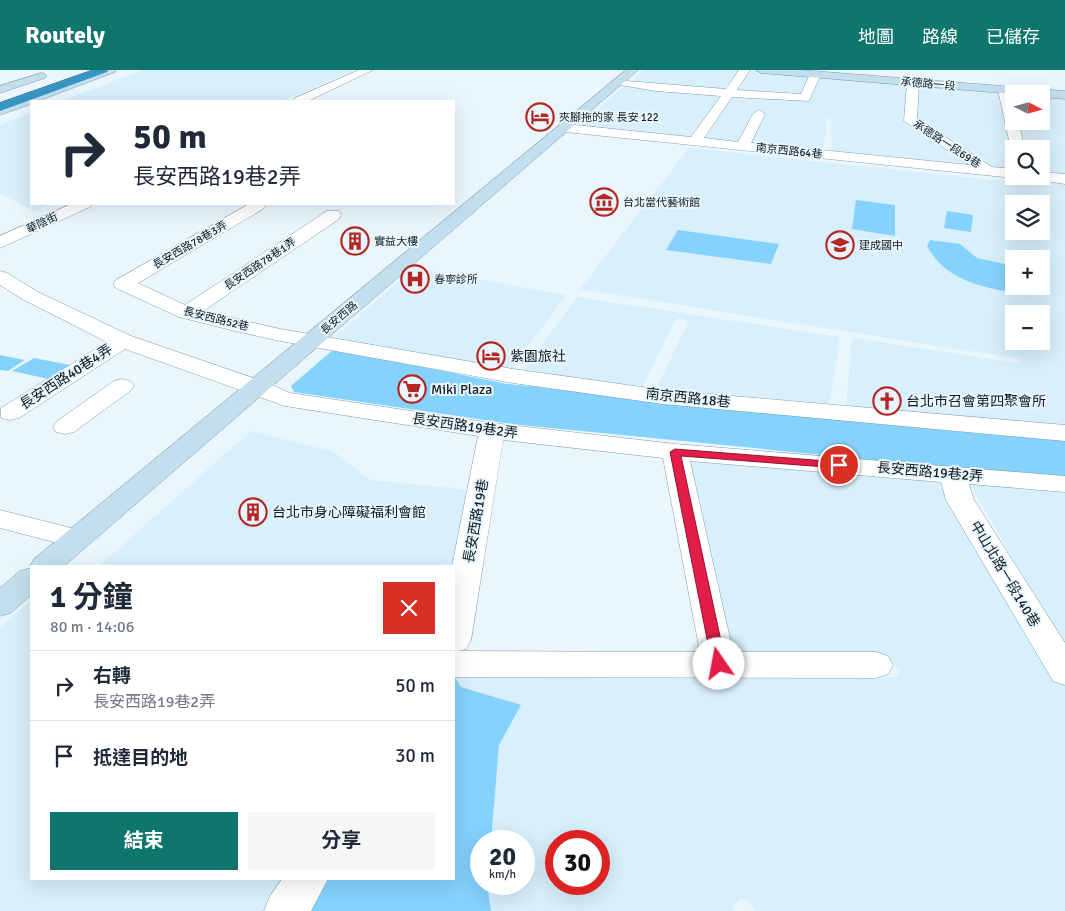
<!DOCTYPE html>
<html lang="zh-TW">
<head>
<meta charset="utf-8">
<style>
  body { margin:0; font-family:Signika,"Noto Sans TC",sans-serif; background:#f6f6f7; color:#1f2937; height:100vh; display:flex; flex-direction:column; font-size:19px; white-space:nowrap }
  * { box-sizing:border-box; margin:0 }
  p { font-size:16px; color:#747a83 }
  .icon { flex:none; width:28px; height:28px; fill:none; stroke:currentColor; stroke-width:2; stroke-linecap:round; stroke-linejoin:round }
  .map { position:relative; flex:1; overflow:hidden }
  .panel { position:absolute; left:30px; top:495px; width:425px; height:315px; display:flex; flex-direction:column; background:#fff; border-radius:0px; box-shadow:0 5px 20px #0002 }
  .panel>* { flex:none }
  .top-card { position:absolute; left:30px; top:30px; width:425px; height:105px; border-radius:0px; box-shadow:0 5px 20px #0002; background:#fff; color:#1f2937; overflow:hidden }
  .needle { width:32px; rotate:96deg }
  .controls { position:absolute; left:1005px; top:15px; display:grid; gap:10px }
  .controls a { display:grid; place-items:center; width:45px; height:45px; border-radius:0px; background:#fff; box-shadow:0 5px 20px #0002; font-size:25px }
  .speed { position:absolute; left:470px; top:760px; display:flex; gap:10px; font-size:25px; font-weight:700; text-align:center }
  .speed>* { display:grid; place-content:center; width:65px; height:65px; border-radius:50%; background:#fff; box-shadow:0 5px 20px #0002; line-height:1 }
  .speed small { font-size:12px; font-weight:400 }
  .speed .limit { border:8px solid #d22; background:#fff; color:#111 }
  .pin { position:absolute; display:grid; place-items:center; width:42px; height:42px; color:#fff; margin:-21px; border:2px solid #fff; border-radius:50%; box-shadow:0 1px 5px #0007 }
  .me { position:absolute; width:55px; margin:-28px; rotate:348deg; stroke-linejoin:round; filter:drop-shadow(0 0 4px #0008) }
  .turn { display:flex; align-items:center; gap:18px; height:105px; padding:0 20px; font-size:22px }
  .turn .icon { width:65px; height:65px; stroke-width:2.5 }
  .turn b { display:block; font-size:35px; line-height:42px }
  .round { display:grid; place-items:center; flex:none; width:52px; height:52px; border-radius:0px; background:#f6f6f7 }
  .overview { display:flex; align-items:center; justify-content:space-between; height:85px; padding:0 20px }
  h1 { font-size:30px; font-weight:700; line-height:38px }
  .action { display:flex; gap:10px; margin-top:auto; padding:10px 20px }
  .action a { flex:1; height:58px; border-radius:0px; background:#0f766e; color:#fff; font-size:20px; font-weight:700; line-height:58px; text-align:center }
  .action a+a { background:#f6f6f7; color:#1f2937 }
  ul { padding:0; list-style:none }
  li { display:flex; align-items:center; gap:15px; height:70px; padding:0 20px; border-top:1px solid #e0e1e3 }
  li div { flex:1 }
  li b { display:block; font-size:19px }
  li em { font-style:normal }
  header { display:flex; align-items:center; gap:30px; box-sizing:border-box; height:70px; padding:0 25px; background:#0f766e; color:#fff }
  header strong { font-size:24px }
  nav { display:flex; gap:28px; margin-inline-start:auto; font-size:18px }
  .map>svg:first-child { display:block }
  .built { fill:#d8effc; fill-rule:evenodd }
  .green { fill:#85d2fd }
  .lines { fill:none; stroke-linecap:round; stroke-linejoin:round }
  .street-casing { stroke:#7e9bab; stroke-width:1 }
  .secondary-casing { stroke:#7e9bab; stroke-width:1 }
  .highway-casing { stroke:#2a6b8b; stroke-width:1 }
  .street { fill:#fff; fill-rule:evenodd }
  .secondary { fill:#c3dfed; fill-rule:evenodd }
  .highway { fill:#3795c4; fill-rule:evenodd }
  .route { fill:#e11d48; stroke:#92132f }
  .labels { text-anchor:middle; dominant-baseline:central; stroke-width:4; stroke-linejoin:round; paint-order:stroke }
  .far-street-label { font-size:11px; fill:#111c22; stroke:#eaf6fd }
  .far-poi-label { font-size:11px; fill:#111c22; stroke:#eaf6fd; text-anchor:start }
  .poi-label { font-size:14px; fill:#111c22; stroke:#eaf6fd; text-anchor:start }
  .street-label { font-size:14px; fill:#111c22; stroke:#eaf6fd }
</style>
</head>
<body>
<header>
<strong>Routely</strong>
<nav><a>地圖</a><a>路線</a><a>已儲存</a></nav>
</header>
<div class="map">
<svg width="1065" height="841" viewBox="0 0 1065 841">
  <rect width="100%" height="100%" fill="#eaf6fd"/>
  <!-- built -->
  <path class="built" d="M143 0H353L283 31H62Z
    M643 0H743L725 21 630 13Z
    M750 0 909 12 907 47 976 100 832 85 831 47 827 50 823 84 701 71 731 24 812 28 732 22Z
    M916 13 1000 20 1014 79V103L986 100 914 47Z
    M627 14 638 18 668 21 724 23 694 70 576 58Z
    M1007 20 1065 25V108L1041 106V79H1022L1015 51H1041V24H1014V46Z
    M31 43V134H51L34 141 0 123V55Z
    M689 78 1052 116 1050 109 1065 110V359L846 337 852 268 1017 293 1020 292 1019 289 580 219ZM1014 134H1041V161H1014ZM1014 189H1041V216H1014ZM1014 244H1041V271H1014Z
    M414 198 566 225 510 301 334 267Z
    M577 227 840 267 829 335 656 320 688 252 679 248 675 251 642 318 521 303Z
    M251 361 334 382 370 410 472 420 454 510V496H99Z
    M682 390 954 412 1065 611V841H756L748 830 740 829 733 837V841H301L321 809H454V601L896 607 900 601 894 595 722 587 697 450 701 432ZM481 771H524V814H481ZM556 771H599V814H556Z
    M969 413 1065 422V578Z
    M31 530V809H297L276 841H0V557Z"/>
  <!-- green -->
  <path class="green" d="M856 130 895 135V166L852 159Z
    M947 141 973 145 971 162 944 158Z
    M678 160 779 174 771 194 666 180Z
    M930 170 960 174 977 188 1014 196V223C979 216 947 211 927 176Z
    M334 279 507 314 1065 369V409L511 354 294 322 291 316Z
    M0 285 25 290 8 301 0 300Z
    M34 288 75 296 53 310 12 301Z
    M454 606 461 617 521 635 499 675 491 771H481V814H487L491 841H301L321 809H454Z"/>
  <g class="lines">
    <!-- street casing -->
    <g class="street-casing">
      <path id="street" d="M359 0H373L308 31H293L295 28Z
        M739 0H750L737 20 801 24 811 2H819L821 4 809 31 732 27 704 68 738 72 753 44 759 40 765 44 751 73 970 95 904 51 907 13 913 10 919 13 917 49 992 97 1014 99V106H1020L1014 108 565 62 558 58 565 54 691 67 721 26 656 21 614 14 612 12 614 10 726 19Z
        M1004 17 1010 20 1014 35V51H1018L1025 79H1014V82L1011 79 998 20Z
        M1041 102 1065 104V114L1033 109 1031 106H1041Z
        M71 134H92L90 137 0 178V166Z
        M249 134H264L265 136 263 139 138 213 185 235 327 141H339L341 145 339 149 203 241 280 259 513 299 663 320 1065 355V371L663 334 513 313 280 271 231 260 179 247 116 218 113 214 116 210Z
        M0 201 7 203 38 222 131 266 265 312 290 323 492 353 675 374 1065 406V422L969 414 974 430 1065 573V615L1053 611 946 430 941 412 690 391 733 582H876L888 586 893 595 888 604 876 608 454 607V496H452L478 366 285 336 125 279 19 348 10 350 1 348V338L107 272 24 230 0 215ZM503 370 663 388 700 582 458 581 466 579 471 570Z
        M122 309 130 311 134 316 130 321 74 362 65 364 56 362 53 357 56 352 114 311Z
        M0 440 87 462 92 469 87 476 77 478 0 458Z
        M282 809H328L311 841H264L270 826Z"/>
    </g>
    <!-- secondary casing -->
    <g class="secondary-casing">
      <path id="secondary" d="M101 0H116L115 2 38 31H31V34L0 45V37Z
        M626 0H638L64 496H31V525L11 543 0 546V518L20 501 31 498 30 496 34 489Z
        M756 0H801L1065 21V29L1041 27V24H1014L761 3Z
        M41 3 45 4 47 6 45 8 0 23V16Z"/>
    </g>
    <!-- highway casing -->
    <g class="highway-casing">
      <path id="highway" d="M93 0H108L107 2 0 41V33Z"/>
    </g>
    <!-- street -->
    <use href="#street" class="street"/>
    <!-- secondary -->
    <use href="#secondary" class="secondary"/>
    <!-- highway -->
    <use href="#highway" class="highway"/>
  </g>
  <!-- route -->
  <path class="route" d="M675 379 839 392 845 395 839 398 681 386 726 594 724 598 719 599 714 598 712 594 670 382Z"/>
  <!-- icons -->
  <defs>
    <g id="hotel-ring" transform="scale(1.4375)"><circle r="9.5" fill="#eaf6fd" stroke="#b52622" stroke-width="1.5"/><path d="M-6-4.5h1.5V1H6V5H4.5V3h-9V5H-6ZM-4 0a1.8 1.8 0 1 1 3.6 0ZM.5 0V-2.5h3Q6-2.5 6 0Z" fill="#b52622"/></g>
    <g id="museum-ring" transform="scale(1.4375)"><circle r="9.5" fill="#eaf6fd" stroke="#b52622" stroke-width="1.5"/><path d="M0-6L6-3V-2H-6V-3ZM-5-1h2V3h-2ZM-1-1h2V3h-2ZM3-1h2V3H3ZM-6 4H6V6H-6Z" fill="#b52622"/></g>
    <g id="building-ring" transform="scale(1.4375)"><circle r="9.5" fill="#eaf6fd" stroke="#b52622" stroke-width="1.5"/><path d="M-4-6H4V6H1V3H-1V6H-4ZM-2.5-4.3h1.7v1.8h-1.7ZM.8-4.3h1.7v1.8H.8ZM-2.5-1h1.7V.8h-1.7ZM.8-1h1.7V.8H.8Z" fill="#b52622"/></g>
    <g id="school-ring" transform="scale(1.4375)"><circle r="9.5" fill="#eaf6fd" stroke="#b52622" stroke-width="1.5"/><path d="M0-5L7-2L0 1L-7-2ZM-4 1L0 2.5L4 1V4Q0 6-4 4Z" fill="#b52622"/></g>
    <g id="hospital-ring" transform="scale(1.4375)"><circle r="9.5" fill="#eaf6fd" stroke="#b52622" stroke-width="1.5"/><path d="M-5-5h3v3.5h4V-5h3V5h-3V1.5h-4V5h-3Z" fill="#b52622"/></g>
    <g id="supermarket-ring" transform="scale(1.4375)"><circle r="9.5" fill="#eaf6fd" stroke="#b52622" stroke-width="1.5"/><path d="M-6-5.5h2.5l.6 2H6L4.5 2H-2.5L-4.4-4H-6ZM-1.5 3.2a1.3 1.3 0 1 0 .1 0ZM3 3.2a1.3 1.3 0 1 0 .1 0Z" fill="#b52622"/></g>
    <g id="church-ring" transform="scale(1.4375)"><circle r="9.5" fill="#eaf6fd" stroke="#b52622" stroke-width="1.5"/><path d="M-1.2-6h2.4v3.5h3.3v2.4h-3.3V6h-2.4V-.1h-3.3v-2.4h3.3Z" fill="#b52622"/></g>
  </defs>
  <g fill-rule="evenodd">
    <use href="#hotel-ring" x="540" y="47"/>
    <use href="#museum-ring" x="604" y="132"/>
    <use href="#building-ring" x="355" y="171"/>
    <use href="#school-ring" x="840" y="175"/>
    <use href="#hospital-ring" x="415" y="209"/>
    <use href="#hotel-ring" x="491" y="286"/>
    <use href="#supermarket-ring" x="412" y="319"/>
    <use href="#church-ring" x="887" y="331"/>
    <use href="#building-ring" x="253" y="442"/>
  </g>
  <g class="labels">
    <!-- far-street labels -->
    <g class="far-street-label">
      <text transform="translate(928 14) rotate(5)">承德路一段</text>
      <text transform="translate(947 74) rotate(33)">承德路一段69巷</text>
      <text transform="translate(789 81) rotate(6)">南京西路64巷</text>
      <text transform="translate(42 153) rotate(-25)">華陰街</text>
      <text transform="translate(190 175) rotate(-30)">長安西路78巷3弄</text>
      <text transform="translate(260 194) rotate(-34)">長安西路78巷1弄</text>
      <text transform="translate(339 248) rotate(-40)">長安西路</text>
      <text transform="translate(216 249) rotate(14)">長安西路52巷</text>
    </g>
    <!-- far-poi labels -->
    <g class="far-poi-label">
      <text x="559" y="47">夾腳拖的家 長安 122</text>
      <text x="623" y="132">台北當代藝術館</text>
      <text x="374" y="171">實益大樓</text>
      <text x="859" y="175">建成國中</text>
      <text x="434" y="209">春寧診所</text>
    </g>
    <!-- poi labels -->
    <g class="poi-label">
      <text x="510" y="286">紫園旅社</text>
      <text x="431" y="319">Miki Plaza</text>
      <text x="906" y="331">台北市召會第四聚會所</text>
      <text x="272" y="442">台北市身心障礙福利會館</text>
    </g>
    <!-- street labels -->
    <g class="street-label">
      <text transform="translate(66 307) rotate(-33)">長安西路40巷4弄</text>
      <text transform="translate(688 328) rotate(6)">南京西路18巷</text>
      <text transform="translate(465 356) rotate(8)">長安西路19巷2弄</text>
      <text transform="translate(930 402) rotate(5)">長安西路19巷2弄</text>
      <text transform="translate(476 451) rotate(-80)">長安西路19巷</text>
      <text transform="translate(1005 504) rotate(59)">中山北路一段140巷</text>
    </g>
  </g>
</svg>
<div class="controls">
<a><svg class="needle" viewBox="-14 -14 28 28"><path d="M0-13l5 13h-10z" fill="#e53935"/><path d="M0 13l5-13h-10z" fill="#747a83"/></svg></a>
<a><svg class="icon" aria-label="search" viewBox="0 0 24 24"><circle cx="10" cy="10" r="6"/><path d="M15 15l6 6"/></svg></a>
<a><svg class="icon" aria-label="layers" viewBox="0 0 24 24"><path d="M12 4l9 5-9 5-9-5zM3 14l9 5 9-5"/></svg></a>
<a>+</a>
<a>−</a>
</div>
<div class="speed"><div>20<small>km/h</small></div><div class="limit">30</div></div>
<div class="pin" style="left:839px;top:395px;background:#d93025"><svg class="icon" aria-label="arrive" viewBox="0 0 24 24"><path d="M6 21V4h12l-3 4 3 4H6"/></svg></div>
<svg class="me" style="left:719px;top:594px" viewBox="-20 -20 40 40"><circle r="19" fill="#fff"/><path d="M0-13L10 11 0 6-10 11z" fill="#e11d48"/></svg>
<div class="top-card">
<div class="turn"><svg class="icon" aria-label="right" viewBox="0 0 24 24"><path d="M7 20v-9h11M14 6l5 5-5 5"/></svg><div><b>50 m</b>長安西路19巷2弄</div></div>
</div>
<section class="panel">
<div class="overview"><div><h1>1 分鐘</h1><p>80 m · 14:06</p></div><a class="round" style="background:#d93025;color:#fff"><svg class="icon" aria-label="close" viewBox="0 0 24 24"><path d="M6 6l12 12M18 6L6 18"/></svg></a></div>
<ul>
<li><svg class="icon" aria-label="right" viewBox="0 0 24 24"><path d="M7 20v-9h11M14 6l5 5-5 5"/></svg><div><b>右轉</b><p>長安西路19巷2弄</p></div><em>50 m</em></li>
<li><svg class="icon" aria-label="arrive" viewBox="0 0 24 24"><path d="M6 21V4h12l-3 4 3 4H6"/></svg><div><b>抵達目的地</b></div><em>30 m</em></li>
</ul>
<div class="action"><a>結束</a><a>分享</a></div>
</section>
</div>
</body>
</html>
